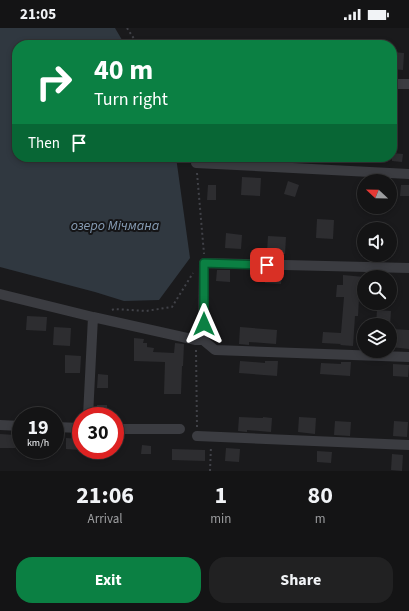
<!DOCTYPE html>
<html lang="en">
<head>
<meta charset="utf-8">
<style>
  body { margin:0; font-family:"Source Sans 3",sans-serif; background:#212122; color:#f1f3f6; height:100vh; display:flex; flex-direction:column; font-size:15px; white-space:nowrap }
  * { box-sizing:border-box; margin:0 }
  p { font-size:13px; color:#9d9ea0 }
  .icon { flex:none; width:22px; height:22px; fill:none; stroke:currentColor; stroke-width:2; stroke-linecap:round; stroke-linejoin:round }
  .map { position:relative; height:443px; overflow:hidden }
  .panel { display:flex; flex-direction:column; background:#141415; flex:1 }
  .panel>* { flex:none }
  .top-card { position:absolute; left:12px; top:12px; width:385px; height:122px; border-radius:16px; box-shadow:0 2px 6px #0003,0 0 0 1px #333334; background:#0b8043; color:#fff; overflow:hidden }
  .needle { width:26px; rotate:292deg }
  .tools { position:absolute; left:357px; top:146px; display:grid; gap:8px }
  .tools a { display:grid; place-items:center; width:40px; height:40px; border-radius:50%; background:#141415; box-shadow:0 2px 6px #0003,0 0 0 1px #333334; font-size:20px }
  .speed { position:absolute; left:12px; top:379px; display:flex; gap:8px; font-size:20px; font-weight:700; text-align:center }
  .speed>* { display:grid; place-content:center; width:52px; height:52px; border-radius:50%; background:#141415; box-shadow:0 2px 6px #0003,0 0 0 1px #333334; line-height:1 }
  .speed small { font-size:10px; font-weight:400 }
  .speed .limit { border:6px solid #d22; background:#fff; color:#111 }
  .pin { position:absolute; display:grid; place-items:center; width:34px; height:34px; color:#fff; margin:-17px; border-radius:8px; box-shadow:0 2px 6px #0006 }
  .me { position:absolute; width:44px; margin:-22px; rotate:0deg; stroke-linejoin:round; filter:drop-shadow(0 0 3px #0008) }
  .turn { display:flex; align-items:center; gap:14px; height:84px; padding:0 16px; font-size:18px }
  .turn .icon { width:52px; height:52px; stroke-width:2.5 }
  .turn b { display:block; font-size:28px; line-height:34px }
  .then { display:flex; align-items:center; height:38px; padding:0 16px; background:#0003; gap:8px; font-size:15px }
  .eta { display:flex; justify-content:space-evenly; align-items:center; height:68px; text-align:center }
  .eta b { font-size:24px; font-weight:700; line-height:28px }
  .button { display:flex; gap:8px; margin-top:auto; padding:8px 16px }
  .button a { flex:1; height:46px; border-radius:16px; background:#0b8043; color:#fff; font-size:16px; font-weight:700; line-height:46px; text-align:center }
  .button a+a { background:#212122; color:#f1f3f6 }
  .status { display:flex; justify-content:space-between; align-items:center; height:28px; padding:0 20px; background:#141415; direction:ltr }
  .status svg { height:11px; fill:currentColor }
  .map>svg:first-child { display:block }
  .water { fill:#303840 }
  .building { fill:#2d2d30 }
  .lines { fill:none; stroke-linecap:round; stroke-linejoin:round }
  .path { stroke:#414248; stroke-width:2; stroke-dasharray:2 3; stroke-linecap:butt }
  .minor { stroke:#3b3c41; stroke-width:10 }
  .route-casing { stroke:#07532c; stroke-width:10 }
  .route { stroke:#0b8043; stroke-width:7 }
  .labels { text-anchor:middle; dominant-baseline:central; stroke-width:4; stroke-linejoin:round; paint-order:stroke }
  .water-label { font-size:14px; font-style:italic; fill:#869cb4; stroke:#151517 }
</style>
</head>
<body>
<div class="status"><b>21:05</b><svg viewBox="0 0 49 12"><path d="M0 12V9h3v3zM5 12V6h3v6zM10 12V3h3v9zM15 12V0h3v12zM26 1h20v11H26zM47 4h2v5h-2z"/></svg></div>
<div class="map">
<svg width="409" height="443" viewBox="0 0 409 443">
  <rect width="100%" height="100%" fill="#1a1a1c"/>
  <!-- water -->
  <path class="water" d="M0 0H115L125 17H17V129H176L190 230 159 272 124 273 95 264 0 239Z"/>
  <!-- building -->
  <path class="building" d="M392 24 404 25 403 42 392 41Z
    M392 125 403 126 402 134 392 133Z
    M242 149 261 150 260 168 241 167Z
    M288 153 299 157 295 169 284 166Z
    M208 157H216V172H207Z
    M401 157H409V168H400Z
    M317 191 334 192 333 211 316 210Z
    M226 205 242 207 241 221 225 220Z
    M268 208 286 209 285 226 267 224Z
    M217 242H230V254L216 253Z
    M265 243H282L281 256 265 255Z
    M343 247 364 249 362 270H359L358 288H355L353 318 340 317 341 316 322 315 323 304 341 305 344 269H336L337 257H343Z
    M377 282 391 283 390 298 376 297Z
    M27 288 47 289 46 303 26 302Z
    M54 299 71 300 70 318 53 317Z
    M240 299 277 302 276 316 249 314V317L239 316Z
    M392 301 409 302V321L391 319Z
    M134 310 144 311 143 315H147V319L154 320 153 324 174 325 175 315 184 316 183 338H182L181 366H164L165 334 134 333Z
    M65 327 81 328 80 345H65Z
    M240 333 265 335V333H278L277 348 239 345Z
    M341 334H351L350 348 320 346 321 335 341 336Z
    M393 336 409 337 408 349 393 348Z
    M98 346 108 347V360H97Z
    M97 377H107V388H97Z
    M239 389 263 390V389L272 390 271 404 247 402V404L238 403Z
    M299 389 316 390 315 406 298 404Z
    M335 393 351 394 350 408 334 407Z
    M394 393 408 394 407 409 393 408Z
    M0 406 15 407V420H0Z
    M66 410 80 411V422L66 421Z
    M142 417 151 418V426H141Z
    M226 420 240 421 239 434 225 433Z
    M172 421 205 422V433L172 432Z
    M317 423 332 424 331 435 317 434Z
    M392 426 403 427 402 443 391 442Z"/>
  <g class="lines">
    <!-- path -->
    <path class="path" d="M127 0 138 17
      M197 145 204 226
      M112 282 114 281 146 283 172 279 193 245
      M196 322 197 399
      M210 443 211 418"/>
    <!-- minor -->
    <path class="minor" d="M392 56H409
      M196 135 409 146
      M0 266 93 289 196 312H203L215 322 409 329
      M203 312 204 235 409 240
      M88 388 93 289
      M0 397 21 398
      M55 399 81 400
      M115 401H180
      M197 408 409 417"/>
  </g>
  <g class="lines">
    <!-- route casing -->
    <g class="route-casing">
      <path id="route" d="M204 296V235L267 237"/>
    </g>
    <!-- route -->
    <use href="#route" class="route"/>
  </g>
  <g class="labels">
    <!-- water labels -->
    <g class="water-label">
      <text x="115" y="198">озеро Мічмана</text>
    </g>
  </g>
</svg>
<div class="tools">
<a><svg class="needle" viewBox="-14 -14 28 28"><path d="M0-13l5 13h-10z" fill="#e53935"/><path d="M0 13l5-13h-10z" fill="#9d9ea0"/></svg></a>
<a><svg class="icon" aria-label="sound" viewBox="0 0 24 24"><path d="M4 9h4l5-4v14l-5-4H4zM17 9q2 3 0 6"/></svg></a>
<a><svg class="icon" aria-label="search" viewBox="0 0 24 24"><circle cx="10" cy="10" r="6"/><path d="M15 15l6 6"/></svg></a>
<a><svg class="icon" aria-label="layers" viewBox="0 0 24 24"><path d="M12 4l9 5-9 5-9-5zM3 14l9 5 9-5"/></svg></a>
</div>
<div class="speed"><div>19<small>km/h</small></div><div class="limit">30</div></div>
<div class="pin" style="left:267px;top:237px;background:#d93025"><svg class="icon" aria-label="arrive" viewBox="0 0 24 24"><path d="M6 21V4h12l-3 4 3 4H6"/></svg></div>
<svg class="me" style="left:204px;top:296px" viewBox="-20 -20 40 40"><path d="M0-17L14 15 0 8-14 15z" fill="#0b8043" stroke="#fff" stroke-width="4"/></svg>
<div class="top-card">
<div class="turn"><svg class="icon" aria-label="right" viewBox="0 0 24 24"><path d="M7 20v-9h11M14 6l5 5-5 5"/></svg><div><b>40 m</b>Turn right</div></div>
<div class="then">Then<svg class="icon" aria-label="arrive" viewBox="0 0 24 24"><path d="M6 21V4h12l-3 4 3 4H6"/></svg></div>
</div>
</div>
<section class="panel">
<div class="eta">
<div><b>21:06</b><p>Arrival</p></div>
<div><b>1</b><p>min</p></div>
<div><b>80</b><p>m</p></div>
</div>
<div class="button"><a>Exit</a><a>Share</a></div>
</section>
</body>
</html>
